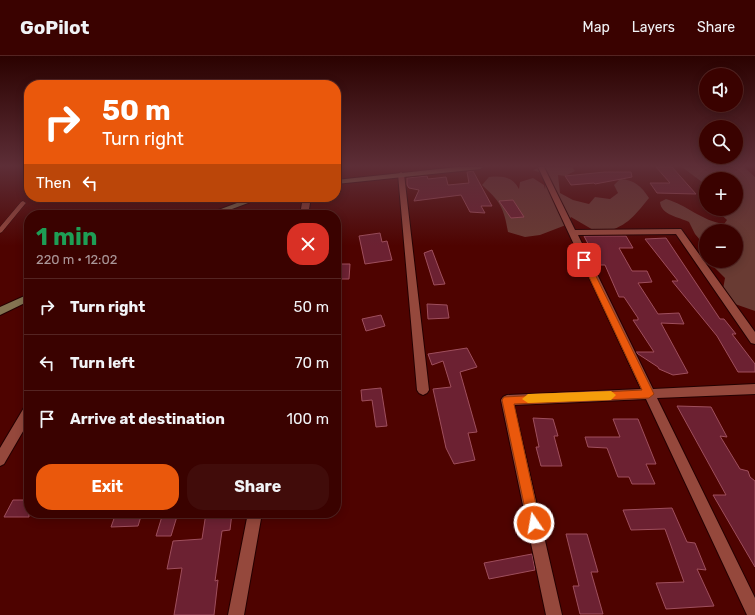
<!DOCTYPE html>
<html lang="en">
<head>
<meta charset="utf-8">
<style>
  body { margin:0; font-family:Rubik,sans-serif; background:#410c0a; color:#f1f3f6; height:100vh; display:flex; flex-direction:column; font-size:15px; white-space:nowrap }
  * { box-sizing:border-box; margin:0 }
  p { font-size:13px; color:#ab9799 }
  .icon { flex:none; width:22px; height:22px; fill:none; stroke:currentColor; stroke-width:2; stroke-linecap:round; stroke-linejoin:round }
  .map { position:relative; flex:1; overflow:hidden }
  .side { position:absolute; left:24px; top:154px; width:317px; height:308px; display:flex; flex-direction:column; background:#3a0200; border-radius:16px; box-shadow:0 2px 10px #0003,0 0 0 1px #542422 }
  .side>* { flex:none }
  .hud { position:absolute; left:24px; top:24px; width:317px; height:122px; border-radius:16px; box-shadow:0 2px 10px #0003,0 0 0 1px #542422; background:#ea580c; color:#fff; overflow:hidden }
  .tools { position:absolute; left:699px; top:12px; display:grid; gap:8px }
  .tools a { display:grid; place-items:center; width:44px; height:44px; border-radius:50%; background:#3a0200; box-shadow:0 2px 10px #0003,0 0 0 1px #542422; font-size:20px }
  .pin { position:absolute; display:grid; place-items:center; width:34px; height:34px; color:#fff; margin:-17px; border-radius:8px; box-shadow:0 2px 6px #0006 }
  .me { position:absolute; width:44px; margin:-22px; rotate:348deg; stroke-linejoin:round; filter:drop-shadow(0 0 3px #0008) }
  .turn { display:flex; align-items:center; gap:14px; height:84px; padding:0 12px; font-size:18px }
  .turn .icon { width:52px; height:52px; stroke-width:2.5 }
  .turn b { display:block; font-size:28px; line-height:34px }
  .then { display:flex; align-items:center; height:38px; padding:0 12px; background:#0003; gap:8px; font-size:15px }
  .round { display:grid; place-items:center; flex:none; width:42px; height:42px; border-radius:16px; background:#410c0a }
  .summary { display:flex; align-items:center; justify-content:space-between; height:68px; padding:0 12px }
  h1 { font-size:24px; font-weight:700; line-height:30px; color:#1e9e55 }
  .cta { display:flex; gap:8px; margin-top:auto; padding:8px 12px }
  .cta a { flex:1; height:46px; border-radius:16px; background:#ea580c; color:#fff; font-size:16px; font-weight:700; line-height:46px; text-align:center }
  .cta a+a { background:#410c0a; color:#f1f3f6 }
  ul { padding:0; list-style:none }
  li { display:flex; align-items:center; gap:12px; height:56px; padding:0 12px; border-top:1px solid #542422 }
  li div { flex:1 }
  li b { display:block; font-size:15px }
  li em { font-style:normal }
  header { display:flex; align-items:center; gap:24px; box-sizing:border-box; height:56px; padding:0 20px; background:#3a0200; border-bottom:1px solid #542422 }
  header strong { font-size:19px }
  nav { display:flex; gap:22px; margin-inline-start:auto; font-size:14px }
  .map>svg:first-child { display:block }
  .green { fill:#693b33 }
  .building { fill:#6c2132; stroke:#9f4f5d }
  .lines { fill:none; stroke-linecap:round; stroke-linejoin:round }
  .lane-casing { stroke:#240100; stroke-width:1 }
  .street-casing { stroke:#240100; stroke-width:2 }
  .secondary-casing { stroke:#240100; stroke-width:2 }
  .lane { fill:#95483c; fill-rule:evenodd }
  .street { fill:#95483c; fill-rule:evenodd }
  .secondary { fill:#847351; fill-rule:evenodd }
  .route { fill:#ea580c; stroke:#983908 }
  .slow { fill:#f59e0b }
</style>
</head>
<body>
<header>
<strong>GoPilot</strong>
<nav><a>Map</a><a>Layers</a><a>Share</a></nav>
</header>
<div class="map">
<svg width="755" height="559" viewBox="0 0 755 559">
  <rect width="100%" height="100%" fill="#4e0300"/>
  <!-- green -->
  <path class="green" d="M540 111H572L575 115 565 120 558 119 560 137 573 144 589 148 595 141 610 143 618 137 614 129 620 123C635 124 641 130 649 142 632 163 627 170 600 178L571 161 566 169 540 179 525 181 508 176C504 152 500 145 482 129L489 121C502 120 512 120 519 133L520 126 533 122 544 129 545 133 547 119 533 114Z
    M682 111H744L755 121V255L732 247 723 233 725 222 713 210 716 205H736V175H706V191L695 178 689 166C679 161 661 159 660 146L666 143C687 149 702 165 724 168L727 164 715 153H736V123H706V129Z"/>
  <!-- building -->
  <path class="building" d="M656 111H672L696 138 657 137 650 127H670Z
    M473 115 492 150H481L485 157 470 156 461 139 414 145 419 134 409 132 407 129V122L427 120 428 123 446 121 448 129 469 127 467 116Z
    M605 116H631L632 121 595 128 594 127 571 129 565 120Z
    M513 144 524 161 511 162 499 145Z
    M380 177 382 186 387 185 392 204 365 208 359 180Z
    M584 180H626L633 192H619L632 215H647L652 226 638 227 658 258 679 257 684 268 661 267 688 317 673 319 659 313 658 311 638 298 636 296H654L633 264H638V262L624 241H619L605 209H599Z
    M666 182 720 263H724L736 278H732L755 308V316H738L717 280 672 225H678L645 183Z
    M432 194 441 218 445 228 434 229 424 197Z
    M336 208H350L349 223H336Z
    M427 248 447 249 449 262 428 263Z
    M381 259 385 270 366 275 362 263Z
    M467 292 477 311 460 316 477 376 468 377 475 404 454 408 446 392 433 333 451 331 443 305 432 309 428 298Z
    M381 332 387 370 376 371 372 344 362 345 361 334Z
    M677 350 711 351 727 381 720 380 740 413 748 415 750 421 755 425V511L713 439H726Z
    M533 362 553 363 558 380H554L562 410H541L536 391H539Z
    M613 363H638L656 408H646L655 428H632L629 421H618L607 392 588 391 585 381H620Z
    M13 444H29V461H4Z
    M672 452 687 486 695 487 706 514 697 513 714 550 666 553 656 527 684 526 665 473 631 474 623 454Z
    M116 457H142L138 470 111 471Z
    M163 457H178L171 480H156Z
    M206 457H232L230 474 222 475 215 525 218 524 214 559H174L182 512 167 513 173 485 202 483Z
    M566 478H587L598 516H591L603 558H580L573 530H579Z
    M532 498 535 514 489 523 484 507Z"/>
  <g class="lines">
    <!-- lane casing -->
    <g class="lane-casing">
      <path id="lane" d="M241 141H247L245 147 242 149 239 147Z
        M23 145 26 147 25 148 2 176 0 177V171L21 146Z"/>
    </g>
    <!-- street casing -->
    <g class="street-casing">
      <path id="street" d="M538 111H544L575 174 681 173 755 276V288L751 287 676 178 578 179 653 333 755 328V338L657 342 755 542V559H747L646 343 514 349 562 559H546L501 344 503 341 507 339 641 333Z
        M401 116 404 118 429 334 427 337 423 339 419 337 417 334 398 118Z
        M303 141H311L308 159H300Z
        M29 349V365L4 408 0 410V392L25 350Z
        M248 457H262L244 559H228Z"/>
    </g>
    <!-- secondary casing -->
    <g class="secondary-casing">
      <path id="secondary" d="M458 111H483L480 113 336 128V124Z
        M253 141H264L216 159H205Z
        M29 238V245L0 259V251Z"/>
    </g>
    <!-- lane -->
    <use href="#lane" class="lane"/>
    <!-- street -->
    <use href="#street" class="street"/>
    <!-- secondary -->
    <use href="#secondary" class="secondary"/>
  </g>
  <!-- sky -->
  <linearGradient id="sky" x2="0" y2="1"><stop stop-color="#2b0200"/><stop offset="0.58" stop-color="#5d2e37"/><stop offset="1" stop-color="#5d2e37" stop-opacity="0"/></linearGradient>
  <rect width="755" height="190" fill="url(#sky)"/>
  <!-- route -->
  <path class="route" d="M584 201 588 204 654 338 649 342 514 348 540 467 539 471 534 473 530 471 528 467 502 344 504 341 642 334 581 204Z"/>
  <!-- slow -->
  <path class="slow" d="M611 335 616 339 611 344 528 347 522 343 528 338Z"/>
</svg>
<div class="tools">
<a><svg class="icon" aria-label="sound" viewBox="0 0 24 24"><path d="M4 9h4l5-4v14l-5-4H4zM17 9q2 3 0 6"/></svg></a>
<a><svg class="icon" aria-label="search" viewBox="0 0 24 24"><circle cx="10" cy="10" r="6"/><path d="M15 15l6 6"/></svg></a>
<a>+</a>
<a>−</a>
</div>
<div class="pin" style="left:584px;top:204px;background:#d93025"><svg class="icon" aria-label="arrive" viewBox="0 0 24 24"><path d="M6 21V4h12l-3 4 3 4H6"/></svg></div>
<svg class="me" style="left:534px;top:467px" viewBox="-20 -20 40 40"><circle r="17" fill="#ea580c" stroke="#fff" stroke-width="3"/><path d="M0-11L8 9 0 5-8 9z" fill="#fff"/></svg>
<div class="hud">
<div class="turn"><svg class="icon" aria-label="right" viewBox="0 0 24 24"><path d="M7 20v-9h11M14 6l5 5-5 5"/></svg><div><b>50 m</b>Turn right</div></div>
<div class="then">Then<svg class="icon" aria-label="left" viewBox="0 0 24 24"><path d="M17 20v-9H6M10 6l-5 5 5 5"/></svg></div>
</div>
<section class="side">
<div class="summary"><div><h1>1 min</h1><p>220 m · 12:02</p></div><a class="round" style="background:#d93025;color:#fff"><svg class="icon" aria-label="close" viewBox="0 0 24 24"><path d="M6 6l12 12M18 6L6 18"/></svg></a></div>
<ul>
<li><svg class="icon" aria-label="right" viewBox="0 0 24 24"><path d="M7 20v-9h11M14 6l5 5-5 5"/></svg><div><b>Turn right</b></div><em>50 m</em></li>
<li><svg class="icon" aria-label="left" viewBox="0 0 24 24"><path d="M17 20v-9H6M10 6l-5 5 5 5"/></svg><div><b>Turn left</b></div><em>70 m</em></li>
<li><svg class="icon" aria-label="arrive" viewBox="0 0 24 24"><path d="M6 21V4h12l-3 4 3 4H6"/></svg><div><b>Arrive at destination</b></div><em>100 m</em></li>
</ul>
<div class="cta"><a>Exit</a><a>Share</a></div>
</section>
</div>
</body>
</html>
